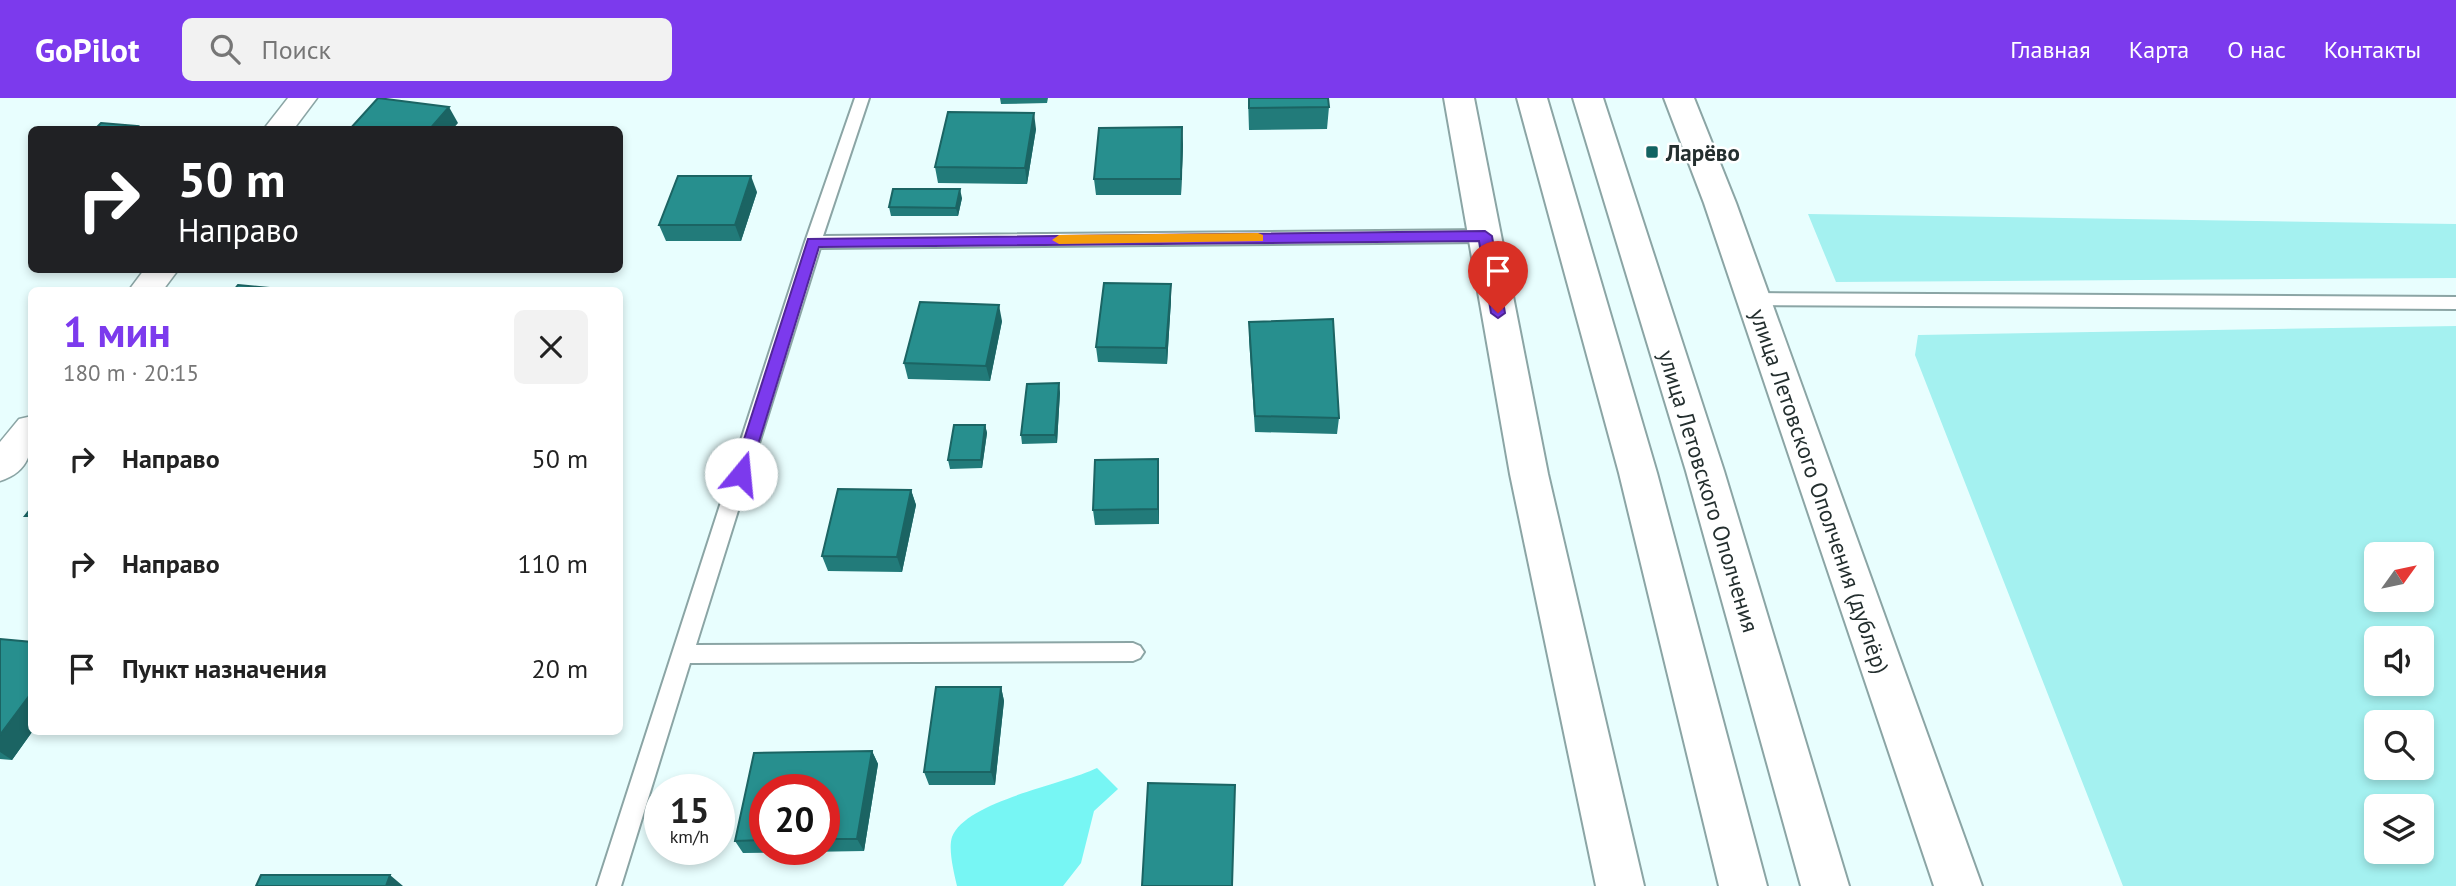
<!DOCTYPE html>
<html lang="ru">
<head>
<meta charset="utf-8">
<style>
  body { margin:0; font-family:"PT Sans",sans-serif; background:#f2f2f2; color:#222; height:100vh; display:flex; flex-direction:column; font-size:26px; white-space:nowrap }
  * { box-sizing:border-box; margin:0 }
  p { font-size:23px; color:#767676 }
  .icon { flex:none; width:38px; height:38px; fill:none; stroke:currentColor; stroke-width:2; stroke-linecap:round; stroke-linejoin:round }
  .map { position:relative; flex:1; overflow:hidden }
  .panel { position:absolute; left:28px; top:189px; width:595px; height:448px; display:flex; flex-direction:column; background:#fff; border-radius:10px; box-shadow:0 4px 10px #0003 }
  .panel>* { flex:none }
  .guide { position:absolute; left:28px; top:28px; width:595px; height:147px; border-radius:10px; box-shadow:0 4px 10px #0003; background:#202124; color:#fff; overflow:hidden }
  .needle { width:46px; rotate:57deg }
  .fabs { position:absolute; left:2364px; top:444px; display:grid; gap:14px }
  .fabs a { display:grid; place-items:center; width:70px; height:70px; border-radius:10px; background:#fff; box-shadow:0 4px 10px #0003; font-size:35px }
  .speed { position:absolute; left:644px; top:676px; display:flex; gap:14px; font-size:35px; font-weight:700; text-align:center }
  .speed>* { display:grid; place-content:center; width:91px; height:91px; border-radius:50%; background:#fff; box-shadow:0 4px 10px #0003; line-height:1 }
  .speed small { font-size:18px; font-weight:400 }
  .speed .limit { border:10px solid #d22; background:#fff; color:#111 }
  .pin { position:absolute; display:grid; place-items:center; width:60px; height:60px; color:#fff; margin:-72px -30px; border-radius:50% 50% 50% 0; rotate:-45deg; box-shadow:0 0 7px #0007 }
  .pin .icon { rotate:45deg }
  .me { position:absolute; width:77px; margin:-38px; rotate:17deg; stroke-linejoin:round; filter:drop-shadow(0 0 5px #0008) }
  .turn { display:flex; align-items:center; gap:24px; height:147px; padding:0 35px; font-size:32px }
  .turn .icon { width:91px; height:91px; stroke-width:2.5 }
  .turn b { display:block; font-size:49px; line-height:60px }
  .round { display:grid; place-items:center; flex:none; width:74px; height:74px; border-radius:10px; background:#f2f2f2 }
  .overview { display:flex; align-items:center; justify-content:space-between; height:119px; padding:0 35px }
  h1 { font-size:42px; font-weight:600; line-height:52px; color:#7c3aed }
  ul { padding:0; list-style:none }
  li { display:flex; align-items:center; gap:21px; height:105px; padding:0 35px }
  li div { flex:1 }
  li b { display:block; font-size:26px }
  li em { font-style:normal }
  header { display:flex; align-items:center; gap:42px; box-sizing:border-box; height:98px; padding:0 35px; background:#7c3aed; color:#fff }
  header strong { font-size:33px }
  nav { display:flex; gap:38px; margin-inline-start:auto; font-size:24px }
  .search { width:490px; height:63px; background:#f2f2f2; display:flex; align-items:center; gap:18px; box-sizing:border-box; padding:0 24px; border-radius:10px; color:#767676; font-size:26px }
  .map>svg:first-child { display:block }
  .green { fill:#a4f1f0; fill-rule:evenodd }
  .water { fill:#77f6f4 }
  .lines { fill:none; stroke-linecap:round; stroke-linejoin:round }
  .service-casing { stroke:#8ba5a5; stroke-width:4 }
  .minor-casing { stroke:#8ba5a5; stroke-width:3 }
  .tertiary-casing { stroke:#8ba5a5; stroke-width:4 }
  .secondary-casing { stroke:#8ba5a5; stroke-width:4 }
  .service { fill:#fff; fill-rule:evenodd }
  .minor { fill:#fff; fill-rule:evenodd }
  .tertiary { fill:#fff; fill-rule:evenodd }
  .secondary { fill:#fff; fill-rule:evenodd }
  .wall { fill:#227b7a; fill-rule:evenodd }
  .shaded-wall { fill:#1b6463 }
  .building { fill:#278f8e; stroke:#1b6463; stroke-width:2 }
  .route { fill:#7c3aed; stroke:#51269a; stroke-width:2 }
  .slow { fill:#f59e0b }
  .poi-dot { fill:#136362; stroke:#fff; stroke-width:2.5 }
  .labels { text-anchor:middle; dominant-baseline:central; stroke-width:5; stroke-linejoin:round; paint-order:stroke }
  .poi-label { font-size:23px; font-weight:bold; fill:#242f2f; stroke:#fff; text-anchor:start }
  .street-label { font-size:23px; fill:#242f2f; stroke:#fff }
</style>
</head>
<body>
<header>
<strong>GoPilot</strong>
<div class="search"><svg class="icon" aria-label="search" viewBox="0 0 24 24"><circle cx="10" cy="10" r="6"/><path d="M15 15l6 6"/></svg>Поиск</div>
<nav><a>Главная</a><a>Карта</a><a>О нас</a><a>Контакты</a></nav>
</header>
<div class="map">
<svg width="2456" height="788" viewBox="0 0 2456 788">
  <rect width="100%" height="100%" fill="#e8fefe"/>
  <!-- green -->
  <path class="green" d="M1808 116 2456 126V180L1836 184Z
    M2456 228V788H2123L1915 257 1918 237ZM2376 457H2422V502H2376ZM2376 541H2422V586H2376ZM2376 625H2422V670H2376ZM2376 709H2422V754H2376Z"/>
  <!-- water -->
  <path class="water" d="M1097 670 1118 691 1094 713 1081 765 1063 788H957C954 775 948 751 952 739 966 703 1062 687 1097 670Z"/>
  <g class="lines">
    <!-- service casing -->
    <g class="service-casing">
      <path id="service" d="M855 0H869L823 138 1485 132 1493 138 1485 144 820 150 696 547 1133 545 1140 548 1144 554 1140 560 1133 563 690 565 621 788H597L805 144Z
        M1754 195 2456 199V211L1754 207 1745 201Z"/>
    </g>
    <!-- minor casing -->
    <g class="minor-casing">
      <path id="minor" d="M288 0H317L293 32H263Z
        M144 172H178L163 192H129Z
        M32 318C32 348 34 372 0 383V344L19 321Z"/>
    </g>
    <!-- tertiary casing -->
    <g class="tertiary-casing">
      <path id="tertiary" d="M1444 0H1474L1548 376 1644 788H1596L1510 376Z
        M1664 0H1694L1736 105 1982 788H1934L1704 105Z"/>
    </g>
    <!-- secondary casing -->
    <g class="secondary-casing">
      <path id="secondary" d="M1517 0H1547L1657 375 1767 788H1719L1619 375Z
        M1573 0H1603L1724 373 1849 788H1801L1686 373Z"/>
    </g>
    <!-- service -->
    <use href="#service" class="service"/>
    <!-- minor -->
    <use href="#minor" class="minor"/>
    <!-- tertiary -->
    <use href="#tertiary" class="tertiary"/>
    <!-- secondary -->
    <use href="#secondary" class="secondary"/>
  </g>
  <!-- wall -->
  <path class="wall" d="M1000 0H1048L1047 5 1001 6Z
    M1248 0H1328L1329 9 1327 31 1249 32Z
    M1036 31 1027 86 938 85 935 69Z
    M1183 46 1181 97H1096L1094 81Z
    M757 94 741 143H666L659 127Z
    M962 100 958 118H891L889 109Z
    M1171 186V202L1167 266 1098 264 1096 249Z
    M1002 223 990 283 908 281 904 265Z
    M1249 224 1339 320 1337 336 1255 334 1249 240Z
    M1060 294 1057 345 1022 346 1021 337Z
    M985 327 987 335 982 370 950 371 948 362Z
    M1159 376V426L1095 427 1093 412Z
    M911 392 916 407 902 474 828 473 822 458Z
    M0 541 32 634 12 662 0 661Z
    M1001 589 1004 603 995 687H929L924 674Z
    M872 653 878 666 864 753 743 755 735 743 754 655ZM765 691H824V751H765Z"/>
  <!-- shaded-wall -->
  <path class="shaded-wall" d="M449 9 458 25 452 32H429Z
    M1034 15 1036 31 1027 86 1025 70Z
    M1182 29 1183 46 1181 97V81Z
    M751 78 757 94 741 143 735 127Z
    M960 91 962 100 958 118 956 110Z
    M1171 186V202L1167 266 1166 250Z
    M999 207 1002 223 990 283 986 268Z
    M1059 285 1060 294 1057 345 1055 337Z
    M985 327 987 335 982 370 981 362Z
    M1158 361 1159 376V426L1158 411Z
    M911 392 916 407 902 474 897 459Z
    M1001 589 1004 603 995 687 991 674Z
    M32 594V634L12 662 0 654V637Z
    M872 653 878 666 864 753 857 741Z
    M390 777 403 788H386Z"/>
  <!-- building -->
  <path class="building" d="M378 0 449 9 429 32H349Z
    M1249 0H1328L1329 9 1249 10Z
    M948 14 1034 15 1025 70 935 69Z
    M101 25 138 28 135 32H94Z
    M1182 29 1181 81H1094L1099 30Z
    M678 78H751L735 127H659Z
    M893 91H960L956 110 889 109Z
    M1104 185 1171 186 1166 250 1096 249Z
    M238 187 291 192H234Z
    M920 204 999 207 986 268 904 265Z
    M1333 221 1339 320 1255 318 1249 224Z
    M1059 285 1055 337H1021L1027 286Z
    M954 327H985L981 362H948Z
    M1158 361V411L1093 412 1095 362Z
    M838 391 911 392 897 459 822 458Z
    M32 409V418H25Z
    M0 541 32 544V594L0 637Z
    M936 589H1001L991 674H924Z
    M872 653 857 741H824V691H765V742L735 743 754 655Z
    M1148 685 1235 687 1232 788H1142Z
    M261 777H390L386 788H256Z"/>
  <!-- route -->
  <path class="route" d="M1485 133 1492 138 1505 215 1498 220 1491 215 1479 143 819 149 749 376 741 382 733 376 808 141Z"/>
  <!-- slow -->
  <path class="slow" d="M1258 135 1263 137V143L1059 146 1052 142 1059 137Z"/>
  <!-- markers -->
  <rect class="poi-dot" x="1645" y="47" width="14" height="14" rx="3.5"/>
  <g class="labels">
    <!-- poi labels -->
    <g class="poi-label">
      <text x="1666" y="54">Ларёво</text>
    </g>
    <!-- street labels -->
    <g class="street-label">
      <text transform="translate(1709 393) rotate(73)">улица Летовского Ополчения</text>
      <text transform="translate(1820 393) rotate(71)">улица Летовского Ополчения (дублёр)</text>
    </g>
  </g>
</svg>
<div class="fabs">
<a><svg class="needle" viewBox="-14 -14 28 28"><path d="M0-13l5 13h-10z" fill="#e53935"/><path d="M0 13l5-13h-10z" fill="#767676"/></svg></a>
<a><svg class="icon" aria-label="sound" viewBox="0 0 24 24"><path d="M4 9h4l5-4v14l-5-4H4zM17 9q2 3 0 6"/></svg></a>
<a><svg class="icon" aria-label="search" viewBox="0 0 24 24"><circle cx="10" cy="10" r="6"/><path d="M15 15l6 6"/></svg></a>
<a><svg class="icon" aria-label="layers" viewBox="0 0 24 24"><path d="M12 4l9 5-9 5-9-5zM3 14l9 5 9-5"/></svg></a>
</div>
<div class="speed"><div>15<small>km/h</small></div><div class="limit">20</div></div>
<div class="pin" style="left:1498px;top:215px;background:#d93025"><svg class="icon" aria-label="arrive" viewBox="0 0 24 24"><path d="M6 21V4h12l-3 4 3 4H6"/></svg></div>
<svg class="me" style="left:741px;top:376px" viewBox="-20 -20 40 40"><circle r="19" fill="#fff"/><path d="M0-13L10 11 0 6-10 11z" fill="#7c3aed"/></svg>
<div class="guide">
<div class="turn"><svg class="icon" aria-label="right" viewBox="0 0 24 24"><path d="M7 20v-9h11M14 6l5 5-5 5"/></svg><div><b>50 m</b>Направо</div></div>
</div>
<section class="panel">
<div class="overview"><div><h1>1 мин</h1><p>180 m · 20:15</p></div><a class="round"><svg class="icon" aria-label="close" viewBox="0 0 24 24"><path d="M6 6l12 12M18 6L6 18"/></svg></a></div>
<ul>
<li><svg class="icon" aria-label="right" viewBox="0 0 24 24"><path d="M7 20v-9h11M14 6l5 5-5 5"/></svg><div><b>Направо</b></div><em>50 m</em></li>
<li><svg class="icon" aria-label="right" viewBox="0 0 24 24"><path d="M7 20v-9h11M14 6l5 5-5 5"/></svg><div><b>Направо</b></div><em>110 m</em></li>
<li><svg class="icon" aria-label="arrive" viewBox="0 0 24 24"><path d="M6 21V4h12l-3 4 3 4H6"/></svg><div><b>Пункт назначения</b></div><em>20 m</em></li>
</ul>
</section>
</div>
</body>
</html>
